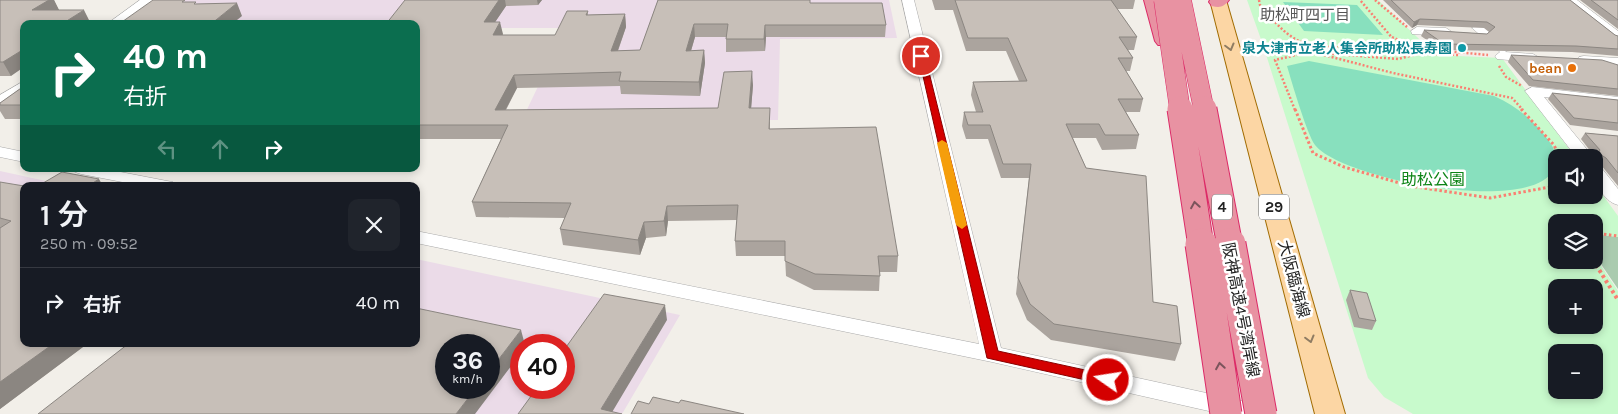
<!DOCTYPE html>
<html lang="ja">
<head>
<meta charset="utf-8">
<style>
  body { margin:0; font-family:Karla,"Noto Sans JP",sans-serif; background:#20242c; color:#f1f3f6; height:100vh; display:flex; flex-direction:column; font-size:19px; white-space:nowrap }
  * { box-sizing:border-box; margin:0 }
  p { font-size:16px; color:#9ea1a6 }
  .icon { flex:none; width:28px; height:28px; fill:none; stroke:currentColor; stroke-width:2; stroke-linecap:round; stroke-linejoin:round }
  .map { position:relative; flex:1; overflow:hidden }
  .panel { position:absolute; left:20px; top:182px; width:400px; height:165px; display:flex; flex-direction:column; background:#171b24; border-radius:10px; box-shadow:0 2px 8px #0003 }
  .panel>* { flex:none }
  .hud { position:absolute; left:20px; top:20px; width:400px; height:152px; border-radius:10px; box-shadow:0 2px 8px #0003; background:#0b6e4f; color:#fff; overflow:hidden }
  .fabs { position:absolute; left:1548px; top:149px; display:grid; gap:10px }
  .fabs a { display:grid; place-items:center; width:55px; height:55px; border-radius:10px; background:#171b24; box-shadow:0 2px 8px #0003; font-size:25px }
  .speed { position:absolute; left:435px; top:334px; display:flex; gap:10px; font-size:25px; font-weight:700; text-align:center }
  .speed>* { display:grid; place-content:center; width:65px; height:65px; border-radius:50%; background:#171b24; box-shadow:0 2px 8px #0003; line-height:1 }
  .speed small { font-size:12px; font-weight:400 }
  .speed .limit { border:8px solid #d22; background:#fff; color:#111 }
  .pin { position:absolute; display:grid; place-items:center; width:42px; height:42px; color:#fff; margin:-21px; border:2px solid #fff; border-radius:50%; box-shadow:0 1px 5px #0007 }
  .me { position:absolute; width:55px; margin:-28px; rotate:283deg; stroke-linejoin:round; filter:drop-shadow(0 0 4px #0008) }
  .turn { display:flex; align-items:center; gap:18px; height:105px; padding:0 20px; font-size:22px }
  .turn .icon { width:65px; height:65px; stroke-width:2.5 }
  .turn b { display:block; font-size:35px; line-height:42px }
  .lanes { display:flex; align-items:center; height:48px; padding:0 20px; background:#0003; justify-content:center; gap:25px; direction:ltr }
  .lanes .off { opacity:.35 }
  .round { display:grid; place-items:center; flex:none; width:52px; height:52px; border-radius:10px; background:#20242c }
  .summary { display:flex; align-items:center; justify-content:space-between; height:85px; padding:0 20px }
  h1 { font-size:30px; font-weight:600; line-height:38px }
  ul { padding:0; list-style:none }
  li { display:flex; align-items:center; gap:15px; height:70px; padding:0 20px; border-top:1px solid #363941 }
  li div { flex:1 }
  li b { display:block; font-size:19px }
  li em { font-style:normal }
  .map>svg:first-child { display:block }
  .industrial { fill:#ebdbe8; fill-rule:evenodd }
  .cemetery { fill:#aacbaf }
  .park { fill:#c8facc; fill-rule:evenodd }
  .pitch { fill:#88e0be }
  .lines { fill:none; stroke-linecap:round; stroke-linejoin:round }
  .minor-casing { stroke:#a9a9a9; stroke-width:1 }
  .major-casing { stroke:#a06b00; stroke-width:2 }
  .highway-casing { stroke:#dc2a67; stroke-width:2 }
  .path-far2 { stroke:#fa8072; stroke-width:2.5; stroke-dasharray:2 2; stroke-linecap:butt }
  .path-far1 { stroke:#fa8072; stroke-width:3; stroke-dasharray:2.5 2.5; stroke-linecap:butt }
  .path { stroke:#fa8072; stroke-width:4; stroke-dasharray:3 3; stroke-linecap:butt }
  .minor { fill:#fff; fill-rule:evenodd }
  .major { fill:#fcd6a4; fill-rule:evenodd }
  .highway { fill:#e892a2; fill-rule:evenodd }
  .highway-bridge-far2-casing { stroke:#dc2a67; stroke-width:21; stroke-linecap:butt }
  .highway-bridge-far1-casing { stroke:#dc2a67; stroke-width:27; stroke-linecap:butt }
  .highway-bridge-casing { stroke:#dc2a67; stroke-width:33; stroke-linecap:butt }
  .highway-bridge-far2 { stroke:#e892a2; stroke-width:20 }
  .highway-bridge-far1 { stroke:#e892a2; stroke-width:25 }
  .highway-bridge { stroke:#e892a2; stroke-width:31 }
  .wall { fill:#aba49e }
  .shaded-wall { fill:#8b8681 }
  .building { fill:#c7bfb8; stroke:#8b8681 }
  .oneway { stroke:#8f7c63 }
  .oneway2 { stroke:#7b545c }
  .route { fill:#d40000; stroke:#8a0000 }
  .slow { fill:#f59e0b }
  .culture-dot { fill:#0f9aa8; stroke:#fff; stroke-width:2 }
  .food-dot { fill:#e8710a; stroke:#fff; stroke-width:2 }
  .labels { text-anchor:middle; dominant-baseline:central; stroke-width:5; stroke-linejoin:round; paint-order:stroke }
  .far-culture-label { font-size:14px; font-weight:bold; fill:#0d838f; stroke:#fff; text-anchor:end }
  .far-food-label { font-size:14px; font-weight:bold; fill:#c56008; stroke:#fff; text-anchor:end }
  .far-neighbourhood-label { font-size:15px; fill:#555; stroke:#fff }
  .shield { fill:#fff; stroke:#646464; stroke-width:1 }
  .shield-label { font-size:15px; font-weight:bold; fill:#222 }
  .park-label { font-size:16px; fill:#0c8416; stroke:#fff }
  .street-label { font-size:16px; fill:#222; stroke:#fff }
</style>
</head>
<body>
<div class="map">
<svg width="1618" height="414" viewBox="0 0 1618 414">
  <rect width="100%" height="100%" fill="#f2efe9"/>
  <!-- industrial -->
  <path class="industrial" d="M167 0H889L897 38 780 39 778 120 521 122 566 28H416V24H134Z
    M0 171 69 186H24V252L0 266Z
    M416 259 680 315 622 414H58L416 344ZM446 345H489V388H446ZM521 345H564V388H521Z"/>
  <!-- cemetery -->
  <path class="cemetery" d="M1594 234 1618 237V289L1594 254Z"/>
  <!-- park -->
  <path class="park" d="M1247 0H1378L1436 55 1502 58 1575 157 1556 158V195H1594V183L1618 216V237L1594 234V222H1556V260H1594V255L1618 291V414H1413L1384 397 1368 378 1263 45ZM1556 288H1594V325H1556ZM1556 352H1594V390H1556Z"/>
  <!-- pitch -->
  <path class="pitch" d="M1283 2 1357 5 1383 35 1304 31Z
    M1309 61 1494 96C1517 106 1534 121 1549 141 1555 149 1558 159 1554 169 1533 216 1341 179 1315 145 1307 134 1292 83 1287 66Z"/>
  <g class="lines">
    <!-- minor casing -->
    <g class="minor-casing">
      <path id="minor" d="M140 0H154L122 24H107Z
        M902 0H914L1001 348 1261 405 1269 408 1273 414H1222L992 362 416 243V231L979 344Z
        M1563 0H1577L1618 31V41L1613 40Z
        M1478 24 1482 25 1507 46 1509 49 1505 52 1533 54 1540 58 1533 62 1497 59 1495 56 1500 52 1472 28Z
        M1417 27 1446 28 1452 32 1446 36 1412 34 1411 31Z
        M1584 56 1618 58V66L1579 63 1577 60 1579 57Z
        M24 81V92L0 106V95Z
        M1532 87 1618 97V105L1544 97 1594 158H1577L1525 91Z
        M0 147 24 152V162L0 157Z
        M1594 164 1600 166 1618 189V205C1602 201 1593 179 1594 164Z
        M73 169H105L167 181 173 182 175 186H143L81 174 75 172Z"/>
    </g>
    <!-- major casing -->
    <g class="major-casing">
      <path id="major" d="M1210 0H1226L1345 414H1315Z"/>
    </g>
    <!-- highway casing -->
    <g class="highway-casing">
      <path id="highway" d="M1144 0H1162L1175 41 1172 45H1158L1155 41Z
        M1210 0H1229C1224 7 1220 8 1212 6L1209 2Z"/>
    </g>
    <!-- path-far2 -->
    <path class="path-far2" d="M1259 0 1260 5C1271 17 1282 32 1297 40 1319 52 1371 47 1394 40L1360 0
      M1375 0 1407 27
      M1392 37 1427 54 1460 55
      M1425 43 1434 50 1488 55
      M1381 46 1426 54
      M1320 54 1393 73 1512 98 1523 110
      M1499 66 1506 77 1522 86
      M1295 110 1275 60 1309 52 1398 59 1418 54"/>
    <!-- path-far1 -->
    <path class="path-far1" d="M1295 109 1313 153 1344 167 1410 186 1490 198 1550 187 1556 176
      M1521 109 1554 145 1560 158
      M1594 233 1618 236"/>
    <!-- path -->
    <path class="path" d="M1593 260 1618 300"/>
    <!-- minor -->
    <use href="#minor" class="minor"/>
    <!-- major -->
    <use href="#major" class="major"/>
    <!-- highway -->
    <use href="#highway" class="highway"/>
    <!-- highway-bridge-far2 casing -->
    <g class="highway-bridge-far2-casing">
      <path id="highway-bridge-far2" d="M1164 0 1180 110
        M1181 0 1204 110"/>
    </g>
    <!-- highway-bridge-far1 casing -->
    <g class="highway-bridge-far1-casing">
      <path id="highway-bridge-far1" d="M1180 109 1201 246
        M1204 109 1230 246"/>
    </g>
    <!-- highway-bridge casing -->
    <g class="highway-bridge-casing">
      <path id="highway-bridge" d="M1201 244 1226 414
        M1230 244 1261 414"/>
    </g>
    <!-- highway-bridge-far2 -->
    <use href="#highway-bridge-far2" class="highway-bridge-far2"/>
    <!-- highway-bridge-far1 -->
    <use href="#highway-bridge-far1" class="highway-bridge-far1"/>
    <!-- highway-bridge -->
    <use href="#highway-bridge" class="highway-bridge"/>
  </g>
  <!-- wall -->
  <path class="wall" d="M0 0H54L59 10 90 22 88 24H24L11 76H0Z
    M405 0H542L538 5 506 6 495 22 503 35H555L588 11V15L625 14 626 27 618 51 640 50 658 0 810 3 886 25 885 37H766L765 51 726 52V37H695L691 51 704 50 705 63 700 96 621 94 620 86 517 88 506 110 718 108 753 85 751 108 770 122V129L898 256 897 272H880L879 291 814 290 786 276 785 256H736L735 241 737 220 668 221 666 236 646 238 640 255 563 245 560 229 565 218 476 217 472 202 501 139H416V24Z
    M932 0H1135L1133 9H1117L1137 37 1134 50H1128L1133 58 1130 71H1126L1143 99 1140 112H1126L1139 135 1136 149 1102 150 1096 138H1073L1086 168 1153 302 1181 344 1175 361 1051 340 1027 320 1016 294 1029 178H1001L988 139H966L962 126 964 112H976L971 95 973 82 1019 81 1006 51H966L953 10H935Z
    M1383 0H1570L1615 35 1618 36V56L1572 52 1441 50 1421 36 1424 30 1487 34 1489 32 1484 28 1417 25 1412 28Z
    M1580 0H1618V29Z
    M1511 55 1618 65V96L1529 86 1508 62Z
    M24 86V119H5L0 111V103Z
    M1552 93 1618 100V131L1570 125 1548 99Z
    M1585 133 1618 136V186L1601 165 1594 160 1595 157 1581 139Z
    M0 182 87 344 0 409Z
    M1350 290 1376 321 1372 330 1354 327 1346 300Z"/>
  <!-- shaded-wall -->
  <path class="shaded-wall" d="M49 0H54L59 10H32Z
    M499 0H505L506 6 487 34 484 22Z
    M537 0H542L538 5Z
    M237 3 242 16 232 24H211Z
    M84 10 90 22 88 24H62Z
    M625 14 626 27 613 64 611 51Z
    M1420 19 1417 25 1412 28 1414 22Z
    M500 22 503 34 495 47 493 35Z
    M694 24 695 37 687 64 686 51Z
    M765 25 766 37 765 51 764 39Z
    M24 49V67L11 76 3 62Z
    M704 50 705 63 700 96 699 82Z
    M752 71 753 85 750 122 749 108Z
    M514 75 517 88 498 124 495 110Z
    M99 179 103 186H88Z
    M667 206 668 221 666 236 664 221Z
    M644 222 646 238 640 255 638 240Z
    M665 305 667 320 611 414 601 409Z
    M521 330 525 345H521V353L475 414H456L476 388H489V372Z
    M53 344H87L0 409V382Z"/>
  <!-- building -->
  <path class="building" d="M0 0H49L32 10H84L62 24H24V49L3 62H0Z
    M153 0H185L182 2H196L194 4 237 3 211 24H119Z
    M405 0H499L484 22H500L493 35H555L567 11H588L586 15 625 14 611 51 640 50 658 0H810V3H882L886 25H765L764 39H726L728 24H694L686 51 704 50 699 82 619 81 621 72 514 75 495 110 718 108 724 72 752 71 749 108H770L769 129 876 127 898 256H878L880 276 815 274 785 261V241H735L738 205 667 206 664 221 644 222 638 240 560 229 571 203 472 202 508 125H416V24H386Z
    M955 0H1111L1137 37H1119L1133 58H1118L1143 99H1118L1139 135H1105L1099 124H1066L1086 168 1146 176 1153 302 1177 306 1181 344 1054 324 1030 304 1018 278 1031 164H1003L990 125H968L964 112H983L973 82 1027 81 1008 38H968Z
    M1391 0H1570L1615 35 1618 36V49L1576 46 1444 44 1424 30 1487 34 1495 27 1487 22 1420 19 1414 22Z
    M1591 0H1618V20Z
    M1511 55 1602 60 1618 65V89L1533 80Z
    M24 86V105H0V103Z
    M1552 93 1618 100V123L1574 118Z
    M1585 133 1618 136V173L1606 158 1598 153 1600 150Z
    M62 172 99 179 88 186H38Z
    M0 182 24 186V344H53L0 382V228L11 221 0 218Z
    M1350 290 1367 293 1376 321 1359 318Z
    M604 294 665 305 601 409 622 414H518L537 388H564V350Z
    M416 308 521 330 489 372V345H446V388H476L456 414H38L128 344H416Z
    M653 397 679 403 681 400 744 414H631L638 401 649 404Z"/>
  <!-- one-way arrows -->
  <defs><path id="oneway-chevron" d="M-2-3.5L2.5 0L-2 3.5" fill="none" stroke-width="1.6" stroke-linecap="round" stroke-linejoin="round" transform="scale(1.25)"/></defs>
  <g class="oneway">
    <use href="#oneway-chevron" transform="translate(1230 47) rotate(75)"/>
    <use href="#oneway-chevron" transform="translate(1310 339) rotate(75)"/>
  </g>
  <g class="oneway2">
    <use href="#oneway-chevron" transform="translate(1195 205) rotate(-99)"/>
    <use href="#oneway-chevron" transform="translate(1220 366) rotate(-99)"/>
  </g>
  <!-- route -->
  <path class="route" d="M918 54 925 56 998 351 1108 375 1113 376 1115 380 1113 384 1108 385 987 358Z"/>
  <!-- slow -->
  <path class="slow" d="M942 140 947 143 967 225 962 229 956 225 937 143Z"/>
  <!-- markers -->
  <circle class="culture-dot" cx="1462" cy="48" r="5"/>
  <circle class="food-dot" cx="1572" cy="68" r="5"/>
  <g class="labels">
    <!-- far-culture labels -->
    <g class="far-culture-label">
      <text x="1452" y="48">泉大津市立老人集会所助松長寿園</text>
    </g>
    <!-- far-food labels -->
    <g class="far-food-label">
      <text x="1562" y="68">bean</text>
    </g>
    <!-- far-neighbourhood labels -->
    <g class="far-neighbourhood-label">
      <text x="1305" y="15">助松町四丁目</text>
    </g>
    <!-- shield labels -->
    <g class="shield">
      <rect x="1212" y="194.5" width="20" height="25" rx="4"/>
      <rect x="1259" y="194.5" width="30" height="25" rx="4"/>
    </g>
    <g class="shield-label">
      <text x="1222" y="207">4</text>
      <text x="1274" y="207">29</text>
    </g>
    <!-- park labels -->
    <g class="park-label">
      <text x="1433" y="179">助松公園</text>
    </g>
    <!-- street labels -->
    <g class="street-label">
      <text transform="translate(1294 279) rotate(75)">大阪臨海線</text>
      <text transform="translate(1241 310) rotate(79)">阪神高速4号湾岸線</text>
    </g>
  </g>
</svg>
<div class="fabs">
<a><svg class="icon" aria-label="sound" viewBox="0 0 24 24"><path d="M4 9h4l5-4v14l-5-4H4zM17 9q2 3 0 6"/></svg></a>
<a><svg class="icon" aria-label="layers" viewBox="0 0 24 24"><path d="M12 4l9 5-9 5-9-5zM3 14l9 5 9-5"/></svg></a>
<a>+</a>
<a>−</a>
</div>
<div class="speed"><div>36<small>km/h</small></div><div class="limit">40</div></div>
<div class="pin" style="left:921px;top:56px;background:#d93025"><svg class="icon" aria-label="arrive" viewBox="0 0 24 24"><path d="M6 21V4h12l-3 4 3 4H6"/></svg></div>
<svg class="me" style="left:1108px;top:380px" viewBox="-20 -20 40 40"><circle r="17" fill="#d40000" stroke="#fff" stroke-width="3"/><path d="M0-11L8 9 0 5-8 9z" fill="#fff"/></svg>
<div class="hud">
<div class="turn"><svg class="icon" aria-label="right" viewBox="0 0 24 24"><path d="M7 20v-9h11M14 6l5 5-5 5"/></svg><div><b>40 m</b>右折</div></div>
<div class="lanes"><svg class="icon off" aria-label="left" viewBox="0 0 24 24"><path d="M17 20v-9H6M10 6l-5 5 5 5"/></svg><svg class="icon off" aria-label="ahead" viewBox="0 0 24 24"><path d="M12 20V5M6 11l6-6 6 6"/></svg><svg class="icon" aria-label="right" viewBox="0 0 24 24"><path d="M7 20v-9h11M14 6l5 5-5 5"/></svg></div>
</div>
<section class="panel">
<div class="summary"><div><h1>1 分</h1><p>250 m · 09:52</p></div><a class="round"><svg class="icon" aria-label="close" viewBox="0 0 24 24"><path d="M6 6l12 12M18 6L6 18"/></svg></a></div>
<ul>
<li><svg class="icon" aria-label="right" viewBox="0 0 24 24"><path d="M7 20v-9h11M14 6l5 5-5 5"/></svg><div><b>右折</b></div><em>40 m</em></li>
</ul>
</section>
</div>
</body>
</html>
